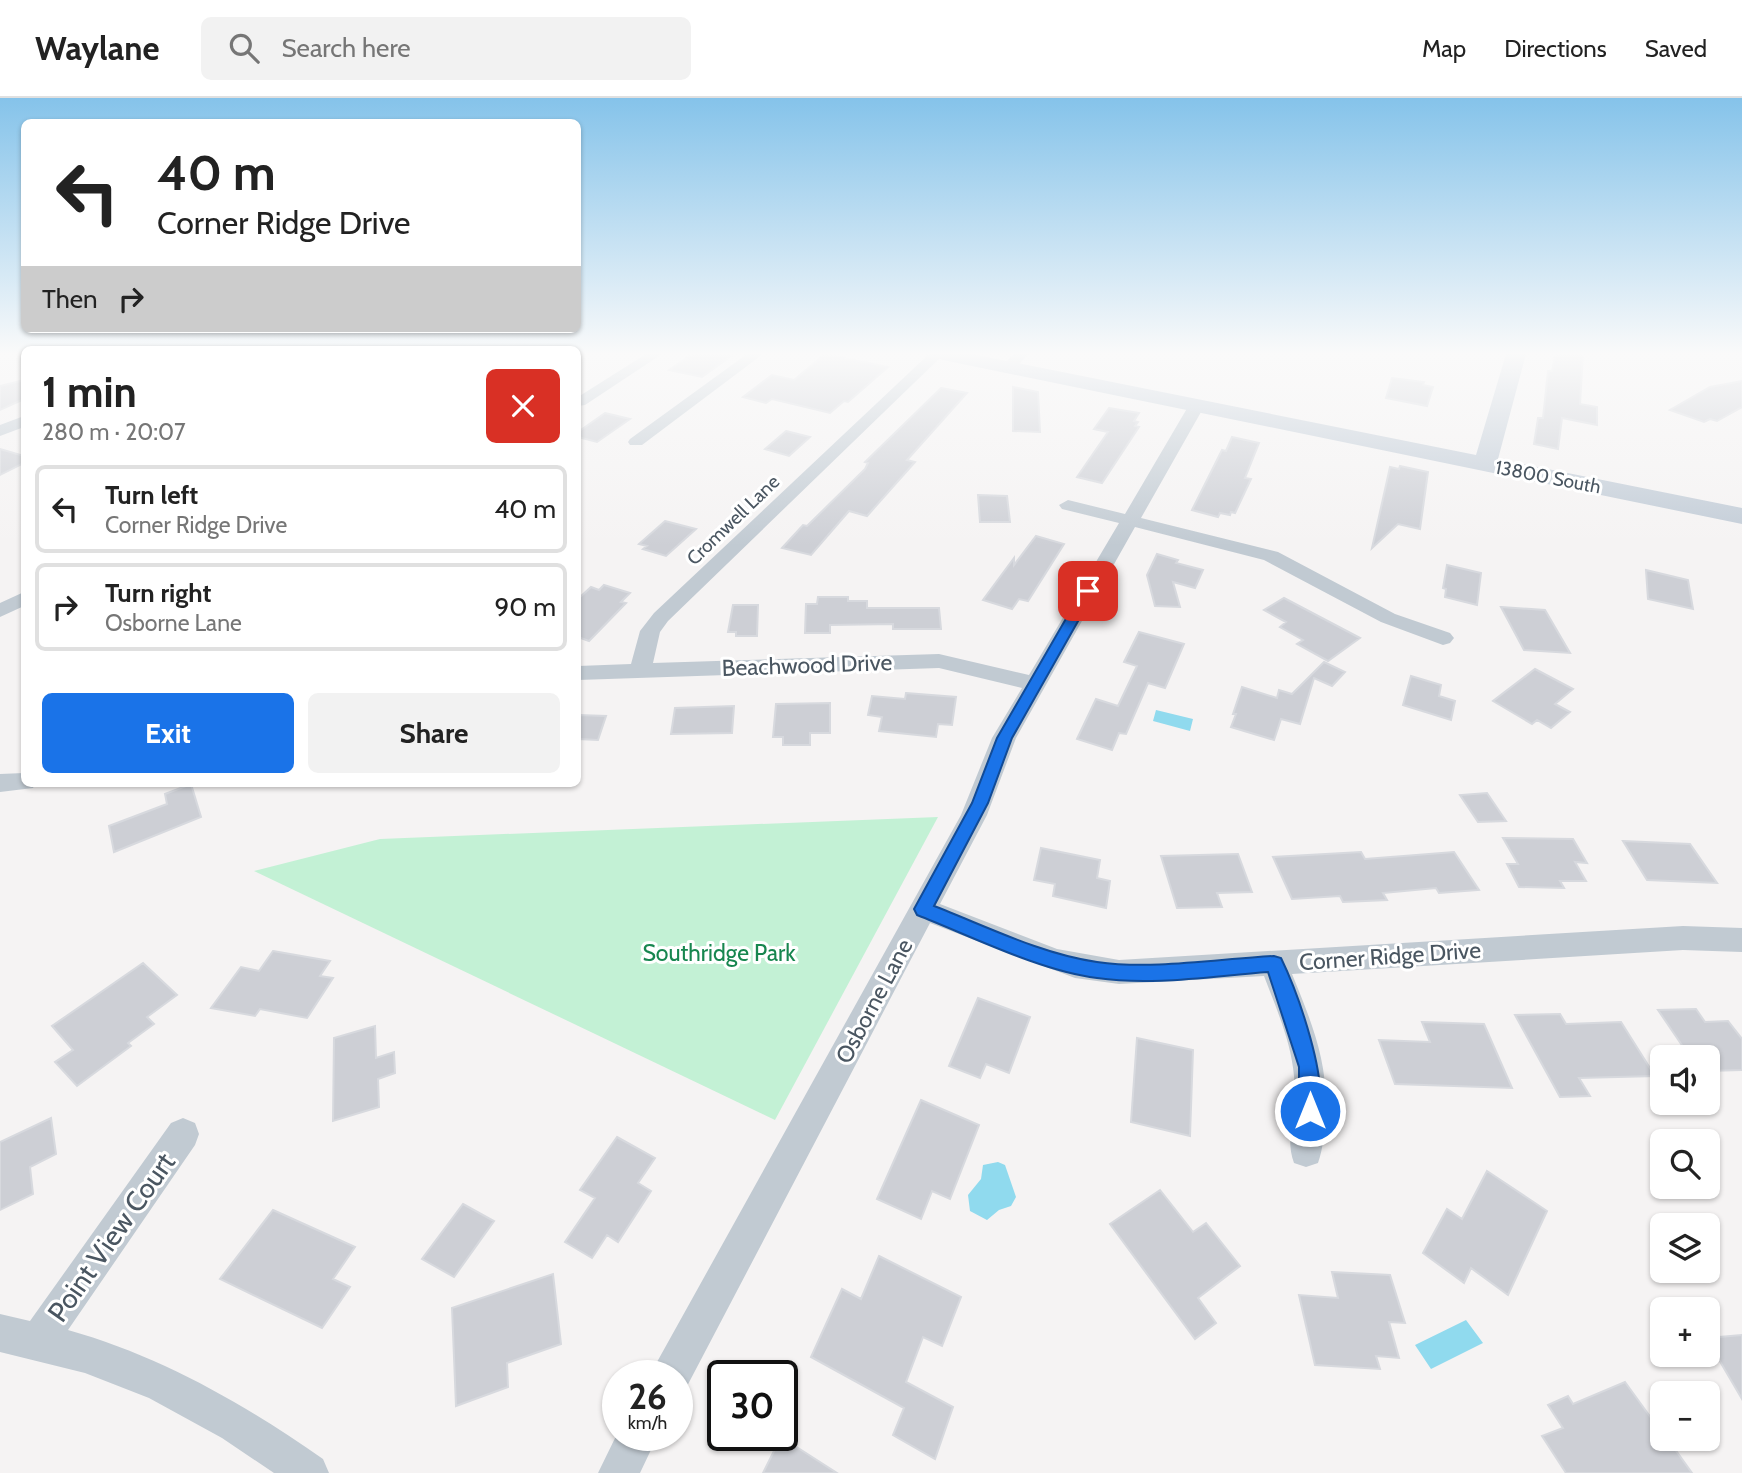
<!DOCTYPE html>
<html lang="en">
<head>
<meta charset="utf-8">
<style>
  body { margin:0; font-family:Cabin,sans-serif; background:#f2f2f2; color:#222; height:100vh; display:flex; flex-direction:column; font-size:26px; white-space:nowrap }
  * { box-sizing:border-box; margin:0 }
  p { font-size:23px; color:#767676 }
  .icon { flex:none; width:38px; height:38px; fill:none; stroke:currentColor; stroke-width:2; stroke-linecap:round; stroke-linejoin:round }
  .map { position:relative; flex:1; overflow:hidden }
  .sheet { position:absolute; left:21px; top:248px; width:560px; height:441px; display:flex; flex-direction:column; background:#fff; border-radius:10px; box-shadow:0 2px 5px #0004 }
  .sheet>* { flex:none }
  .guide { position:absolute; left:21px; top:21px; width:560px; height:214px; border-radius:10px; box-shadow:0 2px 5px #0004; background:#fff; color:#222; overflow:hidden }
  .fabs { position:absolute; left:1650px; top:947px; display:grid; gap:14px }
  .fabs a { display:grid; place-items:center; width:70px; height:70px; border-radius:10px; background:#fff; box-shadow:0 2px 5px #0004; font-size:35px }
  .speed { position:absolute; left:602px; top:1262px; display:flex; gap:14px; font-size:35px; font-weight:700; text-align:center }
  .speed>* { display:grid; place-content:center; width:91px; height:91px; border-radius:50%; background:#fff; box-shadow:0 2px 5px #0004; line-height:1 }
  .speed small { font-size:18px; font-weight:400 }
  .speed .limit { border:4px solid #111; border-radius:10px; background:#fff; color:#111 }
  .pin { position:absolute; display:grid; place-items:center; width:60px; height:60px; color:#fff; margin:-30px; border-radius:14px; box-shadow:0 4px 10px #0006 }
  .me { position:absolute; width:77px; margin:-38px; rotate:0deg; stroke-linejoin:round; filter:drop-shadow(0 0 5px #0008) }
  .turn { display:flex; align-items:center; gap:24px; height:147px; padding:0 21px; font-size:32px }
  .turn .icon { width:91px; height:91px; stroke-width:2.5 }
  .turn b { display:block; font-size:49px; line-height:60px }
  .then { display:flex; align-items:center; height:66px; padding:0 21px; background:#0003; gap:14px; font-size:26px }
  .round { display:grid; place-items:center; flex:none; width:74px; height:74px; border-radius:10px; background:#f2f2f2 }
  .overview { display:flex; align-items:center; justify-content:space-between; height:119px; padding:0 21px }
  h1 { font-size:42px; font-weight:800; line-height:52px }
  .button { display:flex; gap:14px; margin-top:auto; padding:14px 21px }
  .button a { flex:1; height:80px; border-radius:10px; background:#1a73e8; color:#fff; font-size:28px; font-weight:800; line-height:80px; text-align:center }
  .button a+a { background:#f2f2f2; color:#222 }
  ul { padding:0; list-style:none }
  li { display:flex; align-items:center; gap:21px; height:88px; margin:0 14px 10px; padding:0 7px; border:4px solid #e0e0e0; border-radius:10px }
  li div { flex:1 }
  li b { display:block; font-size:26px }
  li em { font-style:normal }
  header { display:flex; align-items:center; gap:42px; box-sizing:border-box; height:98px; padding:0 35px; background:#fff; border-bottom:2px solid #e0e0e0 }
  header strong { font-size:33px }
  nav { display:flex; gap:38px; margin-inline-start:auto; font-size:24px }
  .search { width:490px; height:63px; background:#f2f2f2; display:flex; align-items:center; gap:18px; box-sizing:border-box; padding:0 24px; border-radius:10px; color:#767676; font-size:26px }
  .map>svg:first-child { display:block }
  .green { fill:#c3f1d5 }
  .water { fill:#90daee }
  .building { fill:#cdcfd5; stroke:#d7d9de; stroke-width:2 }
  .lines { fill:none; stroke-linecap:round; stroke-linejoin:round }
  .street { fill:#c1cad2; fill-rule:evenodd }
  .secondary { fill:#c1cbd6; fill-rule:evenodd }
  .route { fill:#1a73e8; stroke:#114b97; stroke-width:2 }
  .labels { text-anchor:middle; dominant-baseline:central; stroke-width:6; stroke-linejoin:round; paint-order:stroke }
  .far-street-label { font-size:19px; fill:#4a5661; stroke:#fff }
  .street-label { font-size:23px; fill:#4a5661; stroke:#fff }
  .park-label { font-size:23px; fill:#17864f; stroke:#fff }
  .near-street-label { font-size:28px; fill:#4a5661; stroke:#fff }
</style>
</head>
<body>
<header>
<strong>Waylane</strong>
<div class="search"><svg class="icon" aria-label="search" viewBox="0 0 24 24"><circle cx="10" cy="10" r="6"/><path d="M15 15l6 6"/></svg>Search here</div>
<nav><a>Map</a><a>Directions</a><a>Saved</a></nav>
</header>
<div class="map">
<svg width="1742" height="1375" viewBox="0 0 1742 1375">
  <rect width="100%" height="100%" fill="#f5f3f3"/>
  <!-- green -->
  <path class="green" d="M938 719 775 1022 254 773 380 741Z"/>
  <!-- water -->
  <path class="water" d="M1156 612 1193 621 1190 633 1153 623Z
    M998 1064 1005 1067 1016 1099 1011 1108 999 1112 987 1122 970 1113 968 1097 981 1081 983 1067Z
    M1466 1222 1483 1245 1431 1271 1415 1247Z"/>
  <!-- building -->
  <path class="building" d="M692 256H734L702 279 669 272Z
    M825 256 888 269 848 304 844 303 830 315 772 301 766 305 743 299 772 277 794 282Z
    M1555 256H1583L1580 306 1597 309V327L1562 320 1558 351 1534 346 1538 320H1543L1548 273H1552Z
    M1392 280 1424 284 1423 287 1433 289 1427 308 1386 300Z
    M24 282V301L0 312V288Z
    M1742 283V309L1717 323 1710 321 1704 324 1670 312 1710 289Z
    M1013 289 1038 294 1040 334 1013 333Z
    M941 290 967 295 907 362 915 364 867 418 849 413 811 457 782 450 803 427 807 428 865 371 868 365 865 364Z
    M1109 310 1139 315 1134 323 1138 324 1135 328 1139 329 1102 385 1077 379 1108 334 1094 331Z
    M605 315 630 321 597 344 578 339V334Z
    M786 333 810 339 789 358 765 351Z
    M1232 339 1259 345 1245 380 1251 381 1235 415 1231 414 1230 417 1220 415 1218 419 1192 412 1222 352 1226 353Z
    M0 351 24 358V365L0 377Z
    M1400 368 1428 374 1420 431 1398 426 1372 450 1390 369 1399 371Z
    M978 397 1007 398 1010 424H980Z
    M665 423 696 431 666 458 643 451 647 448 639 446Z
    M1036 438 1064 446 1028 503 1019 501 1012 511 983 502 1014 460V467Z
    M1157 456 1178 462 1176 465 1203 472 1195 490 1173 484 1180 509 1155 508 1147 477Z
    M1447 467 1481 475 1477 507 1445 499 1446 491 1443 490Z
    M1646 472 1688 482 1693 511 1648 501Z
    M604 487 630 495 621 504 626 505 589 543 578 539V501L591 489 599 492Z
    M818 499H848V503H867V510H939L941 531H893V526L830 527V535H805L806 506H817Z
    M1284 500 1360 540 1328 563 1297 546 1303 542 1280 529 1286 524 1264 512Z
    M733 507H758L757 538H736V534H728Z
    M1501 509 1545 512 1570 555 1524 552Z
    M1139 534 1184 546 1165 590 1148 585 1126 636 1119 635 1112 652 1077 641 1096 601 1118 608 1137 568 1124 564Z
    M1324 564 1345 574 1332 588 1314 580 1300 626 1281 621 1274 642 1231 629 1236 616H1233L1242 589 1277 600 1279 592 1292 596Z
    M1535 571 1573 591 1555 606 1570 614 1551 630 1537 622 1532 626 1493 603Z
    M1411 578 1441 587 1439 598 1455 603 1451 622 1403 607Z
    M906 595 956 599 952 627 938 626 936 639 879 633 882 619 868 617 872 598 905 601Z
    M830 605V635H810V647H783V639H773L776 606Z
    M734 608 732 635 671 636 675 610Z
    M578 617 606 618 598 642 578 641Z
    M191 686 201 719 114 754 109 728 167 706 165 696Z
    M1487 695 1506 723 1478 724 1460 697Z
    M1503 740 1573 741 1587 765 1575 764 1586 783H1560L1564 790 1519 789 1507 766H1518Z
    M1623 743 1690 746 1717 785 1647 782Z
    M1041 750 1100 762 1097 780 1110 783 1106 810 1053 798 1055 786 1034 782Z
    M1361 754 1365 761 1454 754 1479 792 1439 795 1436 790 1383 795 1387 802 1343 804 1340 798 1292 801 1273 759Z
    M1238 756 1252 794 1217 795 1222 809 1177 810 1161 758Z
    M273 853 330 863 320 878 333 880 307 920 260 911 255 918 211 910 241 869 259 873Z
    M143 865 177 897 147 919 154 926 128 945 131 948 77 988 55 964 73 952 52 928Z
    M978 900 1030 919 1009 975 986 966 980 980 949 968Z
    M1696 911 1705 924 1728 923 1742 941V972L1708 973V959H1690L1658 912Z
    M1560 916 1566 926 1621 924 1655 978 1579 980 1590 998 1560 999 1515 917Z
    M1422 924 1484 926 1512 990 1395 986 1379 942 1430 944Z
    M375 928 376 960 394 954 395 975 378 981 379 1009 333 1023 334 940Z
    M1137 940 1193 952 1190 1038 1131 1024Z
    M921 1002 979 1027 950 1101 932 1093 921 1121 877 1101Z
    M51 1020 56 1056 30 1069 33 1096 0 1112V1044Z
    M617 1039 655 1060 638 1085 651 1093 618 1144 607 1137 592 1160 565 1144 595 1100 580 1092Z
    M1487 1073 1547 1113 1508 1197 1471 1170 1464 1185 1423 1155 1447 1111 1462 1121Z
    M1160 1092 1193 1134 1206 1125 1240 1168 1198 1200 1216 1225 1195 1241 1110 1126Z
    M463 1106 494 1123 454 1179 422 1161Z
    M273 1112 355 1149 333 1181 350 1189 322 1230 220 1181Z
    M879 1158 961 1199 942 1248 923 1239 906 1284 953 1309 935 1361 893 1337 904 1310 811 1259 842 1191 861 1201Z
    M1332 1174 1390 1177 1405 1225 1389 1224 1399 1260 1376 1258 1380 1271 1315 1267 1299 1197 1338 1200Z
    M553 1176 561 1246 507 1265 508 1289 456 1308 452 1210Z
    M1742 1237V1301L1708 1243V1240Z
    M1625 1284 1662 1335V1340H1667L1692 1375H1566L1542 1338 1563 1330 1548 1307 1568 1298 1573 1306Z
    M781 1339 837 1375H763Z"/>
  <g class="lines">
    <!-- street -->
    <path class="street" d="M646 256H662L585 307 578 308V299Z
      M747 256H763L642 347H630L628 344 630 341Z
      M929 256H944L668 523 660 534 653 565 939 556 1029 577 1119 425 1062 411 1059 407 1068 402 1125 416 1189 307 1197 302 1205 307 1141 420 1278 454 1395 516 1450 535 1454 540 1450 545 1443 547 1381 524 1264 462 1135 429 1016 640 987 717 940 806 1057 851 1119 862 1683 828 1742 830V854L1683 852 1292 876C1312 925 1330 968 1325 1022 1324 1037 1323 1051 1318 1065L1306 1069 1294 1065C1284 1039 1297 1005 1294 978 1291 943 1276 910 1264 878L1119 886 1075 880 930 825 685 1292 677 1295V1278H652L657 1264 961 717 992 640 1022 590 939 570 578 582V568L631 566 640 533 654 515Z
      M1013 256H1028L1014 272H1004L1002 269Z
      M24 318V329L0 338V327Z
      M24 494V508L0 519V505Z
      M24 675V686H35L33 690 0 694V676Z
      M183 1020 195 1025 199 1036 195 1047 68 1232C161 1258 244 1306 323 1361L329 1375H274L222 1340 149 1300 85 1275 0 1254V1216L30 1223 171 1025Z
      M618 1334V1337H658L640 1375H598Z"/>
    <!-- secondary -->
    <path class="secondary" d="M933 256H972L1476 357 1506 256H1526L1498 361 1742 410V426L943 262 936 260Z"/>
  </g>
  <!-- sky -->
  <linearGradient id="sky" x2="0" y2="1"><stop stop-color="#85c3ea"/><stop offset="0.57" stop-color="#fafafa"/><stop offset="1" stop-color="#fafafa" stop-opacity="0"/></linearGradient>
  <rect width="1742" height="448" fill="url(#sky)"/>
  <!-- route -->
  <path class="route" d="M1088 489 1095 493 1012 640 988 705 934 808C986 828 1041 856 1097 864 1152 872 1218 861 1274 858L1281 860C1297 893 1331 986 1317 1020L1310 1023 1302 1020 1299 1013V969L1268 874C1212 878 1153 888 1097 880 1040 873 971 838 917 817L914 811 972 705 997 640 1082 493Z"/>
  <g class="labels">
    <!-- far-street labels -->
    <g class="far-street-label">
      <text transform="translate(1548 379) rotate(11)">13800 South</text>
      <text transform="translate(733 422) rotate(-44)">Cromwell Lane</text>
    </g>
    <!-- street labels -->
    <g class="street-label">
      <text transform="translate(807 567) rotate(-2)">Beachwood Drive</text>
      <text transform="translate(1390 858) rotate(-4)">Corner Ridge Drive</text>
      <text transform="translate(874 903) rotate(-62)">Osborne Lane</text>
    </g>
    <!-- park labels -->
    <g class="park-label">
      <text x="719" y="855">Southridge Park</text>
    </g>
    <!-- near-street labels -->
    <g class="near-street-label">
      <text transform="translate(111 1139) rotate(-55)">Point View Court</text>
    </g>
  </g>
</svg>
<div class="fabs">
<a><svg class="icon" aria-label="sound" viewBox="0 0 24 24"><path d="M4 9h4l5-4v14l-5-4H4zM17 9q2 3 0 6"/></svg></a>
<a><svg class="icon" aria-label="search" viewBox="0 0 24 24"><circle cx="10" cy="10" r="6"/><path d="M15 15l6 6"/></svg></a>
<a><svg class="icon" aria-label="layers" viewBox="0 0 24 24"><path d="M12 4l9 5-9 5-9-5zM3 14l9 5 9-5"/></svg></a>
<a>+</a>
<a>−</a>
</div>
<div class="speed"><div>26<small>km/h</small></div><div class="limit">30</div></div>
<div class="pin" style="left:1088px;top:493px;background:#d93025"><svg class="icon" aria-label="arrive" viewBox="0 0 24 24"><path d="M6 21V4h12l-3 4 3 4H6"/></svg></div>
<svg class="me" style="left:1310px;top:1013px" viewBox="-20 -20 40 40"><circle r="17" fill="#1a73e8" stroke="#fff" stroke-width="3"/><path d="M0-11L8 9 0 5-8 9z" fill="#fff"/></svg>
<div class="guide">
<div class="turn"><svg class="icon" aria-label="left" viewBox="0 0 24 24"><path d="M17 20v-9H6M10 6l-5 5 5 5"/></svg><div><b>40 m</b>Corner Ridge Drive</div></div>
<div class="then">Then<svg class="icon" aria-label="right" viewBox="0 0 24 24"><path d="M7 20v-9h11M14 6l5 5-5 5"/></svg></div>
</div>
<section class="sheet">
<div class="overview"><div><h1>1 min</h1><p>280 m · 20:07</p></div><a class="round" style="background:#d93025;color:#fff"><svg class="icon" aria-label="close" viewBox="0 0 24 24"><path d="M6 6l12 12M18 6L6 18"/></svg></a></div>
<ul>
<li><svg class="icon" aria-label="left" viewBox="0 0 24 24"><path d="M17 20v-9H6M10 6l-5 5 5 5"/></svg><div><b>Turn left</b><p>Corner Ridge Drive</p></div><em>40 m</em></li>
<li><svg class="icon" aria-label="right" viewBox="0 0 24 24"><path d="M7 20v-9h11M14 6l5 5-5 5"/></svg><div><b>Turn right</b><p>Osborne Lane</p></div><em>90 m</em></li>
</ul>
<div class="button"><a>Exit</a><a>Share</a></div>
</section>
</div>
</body>
</html>
